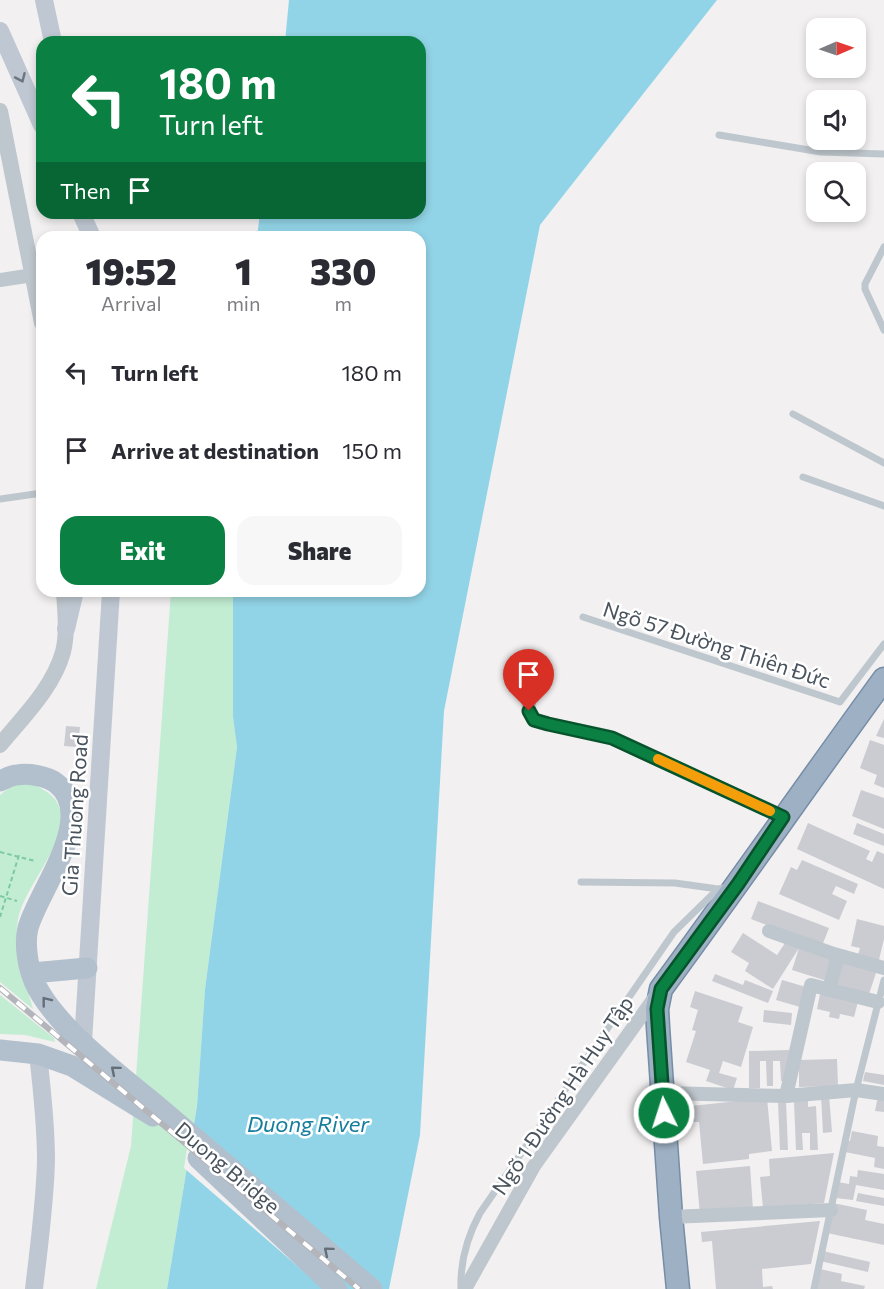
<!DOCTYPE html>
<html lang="en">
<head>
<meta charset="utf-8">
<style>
  body { margin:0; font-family:Commissioner,sans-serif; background:#f7f7f7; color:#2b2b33; height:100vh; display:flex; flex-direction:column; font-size:22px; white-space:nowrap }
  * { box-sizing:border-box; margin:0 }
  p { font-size:20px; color:#7c7c81 }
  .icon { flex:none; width:33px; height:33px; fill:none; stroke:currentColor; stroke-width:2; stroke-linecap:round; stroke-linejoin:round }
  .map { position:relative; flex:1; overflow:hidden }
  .panel { position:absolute; left:36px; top:231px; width:390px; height:366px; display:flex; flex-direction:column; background:#fff; border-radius:18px; box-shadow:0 3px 9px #0003 }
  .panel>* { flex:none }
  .banner { position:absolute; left:36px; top:36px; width:390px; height:183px; border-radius:18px; box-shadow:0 3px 9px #0003; background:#0b8043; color:#fff; overflow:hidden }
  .needle { width:39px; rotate:88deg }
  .fabs { position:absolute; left:806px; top:18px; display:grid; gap:12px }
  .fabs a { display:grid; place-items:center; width:60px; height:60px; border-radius:12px; background:#fff; box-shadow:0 3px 9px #0003; font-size:30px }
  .pin { position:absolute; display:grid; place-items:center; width:51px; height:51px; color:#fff; margin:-62px -26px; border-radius:50% 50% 50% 0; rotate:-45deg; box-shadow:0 0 6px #0007 }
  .pin .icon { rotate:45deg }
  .me { position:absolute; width:66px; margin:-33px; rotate:356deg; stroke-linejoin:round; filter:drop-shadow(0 0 4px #0008) }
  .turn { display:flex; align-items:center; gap:21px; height:126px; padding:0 24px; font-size:27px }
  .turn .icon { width:78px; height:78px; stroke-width:2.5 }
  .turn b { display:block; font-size:42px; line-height:51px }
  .then { display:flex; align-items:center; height:57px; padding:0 24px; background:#0003; gap:12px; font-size:22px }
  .eta { display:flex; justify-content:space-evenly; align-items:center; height:102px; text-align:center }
  .eta b { font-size:36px; font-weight:800; line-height:42px }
  .button { display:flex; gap:12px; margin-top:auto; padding:12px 24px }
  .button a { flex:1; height:69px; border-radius:18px; background:#0b8043; color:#fff; font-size:24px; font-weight:800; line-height:69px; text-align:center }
  .button a+a { background:#f7f7f7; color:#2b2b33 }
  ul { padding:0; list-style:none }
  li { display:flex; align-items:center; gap:18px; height:78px; padding:0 24px }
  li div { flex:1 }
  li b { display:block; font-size:22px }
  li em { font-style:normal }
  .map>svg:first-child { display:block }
  .green { fill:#c2edd3 }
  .water { fill:#92d4e7 }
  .pier { fill:#f2f0f0 }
  .building { fill:#caccd2 }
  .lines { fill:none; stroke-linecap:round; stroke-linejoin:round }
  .trunk-casing { stroke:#768da7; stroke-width:25 }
  .path { stroke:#7cc9a4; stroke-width:2; stroke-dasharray:4.5 3; stroke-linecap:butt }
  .service { stroke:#bfc7ce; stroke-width:7 }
  .minor { stroke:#bfc7ce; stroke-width:14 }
  .tertiary { stroke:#bfc7ce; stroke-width:16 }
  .secondary { stroke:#bfc8d2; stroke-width:18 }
  .primary { stroke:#b2bfcd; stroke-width:21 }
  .trunk { stroke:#9eb0c4; stroke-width:22 }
  .rail-casing { stroke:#b3b5ba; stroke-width:6 }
  .rail { stroke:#fff; stroke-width:4; stroke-dasharray:11; stroke-linecap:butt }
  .oneway { stroke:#6c7680 }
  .oneway2 { stroke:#636e79 }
  .route-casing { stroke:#07532c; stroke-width:15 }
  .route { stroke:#0b8043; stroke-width:10 }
  .slow { stroke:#f59e0b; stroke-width:10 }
  .labels { text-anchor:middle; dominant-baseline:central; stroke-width:5; stroke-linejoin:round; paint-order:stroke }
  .street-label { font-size:21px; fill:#49535d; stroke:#fff }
  .water-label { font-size:22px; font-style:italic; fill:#157e9c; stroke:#fff }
</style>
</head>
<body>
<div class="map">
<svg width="884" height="1289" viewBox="0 0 884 1289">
  <rect width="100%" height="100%" fill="#f2f0f0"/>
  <!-- green -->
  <path class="green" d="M171 591H233V717L237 747 205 989 197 1106 167 1289H96L131 1146Z
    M26 782C106 808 27 874 18 919 13 948 25 980 33 1009L0 982V795L9 788Z
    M0 995 54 1038 55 1042 25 1035 0 1034Z"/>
  <!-- water -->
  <path class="water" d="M289 0H717L540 225 444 711 420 1135 389 1289H167L197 1106 205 989 237 747 233 717V591H420V237H257L260 213H420V42H285Z"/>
  <!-- pier -->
  <path class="pier" d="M187 1149 333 1289H324L184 1168Z"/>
  <!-- building -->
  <path class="building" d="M884 719V738L876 736Z
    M66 726 80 727 78 747 64 746Z
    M870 740 884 745V788L874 784 877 775 860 768Z
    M861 790 884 798V829L852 816Z
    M808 823 870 851 866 859 872 862 877 851 884 854V889L797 849Z
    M857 823 884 834V846L853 834Z
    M802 860 858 884 854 894 836 886 832 894 847 901 839 920 779 894 791 867 797 870Z
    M758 901 829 928 822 946 751 919Z
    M857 919 884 926V939L878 964 857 958 860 948 851 946Z
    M743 933 777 955 787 940 834 956 827 981 792 970 799 948 773 989 745 971 749 963 731 952Z
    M840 958 877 970 869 994 832 983Z
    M715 974 743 985 745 980 773 991 768 1003 712 981Z
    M782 980 806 987 800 1007 776 1000Z
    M821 989 859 998 854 1017 840 1014 839 1019 829 1017 830 1012 817 1009Z
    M695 991 743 1007 738 1022 753 1027 741 1067 723 1061 719 1073 737 1078 733 1090 706 1081 710 1070 686 1062 696 1031 692 1030 698 1010 690 1007Z
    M764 1010 792 1013 791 1025 763 1022Z
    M789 1050 788 1081H781L780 1061H773V1086H767L766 1061H760V1088H749V1051Z
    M837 1059 838 1086 799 1087V1060Z
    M865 1072 884 1075V1085L863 1081Z
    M829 1095 832 1132 823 1133 821 1096Z
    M878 1096 884 1097V1112L875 1111Z
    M767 1098 772 1151 749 1154V1159L703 1164 699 1122H692L691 1106Z
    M808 1100V1107L816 1106 818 1150H810V1133H802L803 1150H796L794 1101Z
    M786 1101 788 1150H780L778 1102Z
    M852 1131 878 1136 877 1146 884 1147V1169L874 1167 875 1158 845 1152 847 1141H850Z
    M834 1153 824 1203 763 1208 760 1177 770 1176 769 1159Z
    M750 1166 753 1210 700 1215 696 1171Z
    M858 1170 884 1174V1190L856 1185 853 1200 836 1198 838 1182 849 1184 850 1176 857 1177Z
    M858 1193 884 1198V1206L856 1201Z
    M833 1203 867 1210 865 1220 884 1224V1245L827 1233Z
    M820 1221 811 1264 762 1269 763 1287 772 1286 773 1289H716L712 1241 702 1242 701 1232Z
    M823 1251 870 1262 868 1272 820 1261Z
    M820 1269 842 1274 841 1281 865 1286 864 1289H816Z"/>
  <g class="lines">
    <!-- trunk casing -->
    <g class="trunk-casing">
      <path id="trunk" d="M678 1289 671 1217 658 1027 657 1009 661 989C736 887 809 782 884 679"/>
    </g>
    <!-- path -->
    <path class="path" d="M0 852 35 861
      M0 896 17 901
      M0 917 19 855"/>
    <!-- service -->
    <path class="service" d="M719 135 821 152 884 154
      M884 247 865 284V289L884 330
      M793 414 884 463
      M803 477 884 506
      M0 499 42 493
      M583 617 840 702 884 644
      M581 882 675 883 718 889
      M461 1289C460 1262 467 1237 480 1213L674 932 718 889 728 887
      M814 1289 856 1090 884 980"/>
    <!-- minor -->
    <path class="minor" d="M0 280 33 275
      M528 689 529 711 534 719 548 724 607 736 783 817
      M769 931 834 954 884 968
      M829 990 838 955
      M663 1093 786 1096 856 1090 884 1094
      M786 1096 811 985 878 1002
      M671 1217 831 1210
      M465 1289 534 1166 655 997"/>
    <!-- tertiary -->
    <path class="tertiary" d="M0 111 42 323
      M0 745C23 717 53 688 63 652 68 632 65 611 64 591"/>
    <!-- secondary -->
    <path class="secondary" d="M44 0 53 42
      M0 31 42 125
      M81 213 92 237
      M66 629 75 591
      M83 1042 111 591
      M34 1289C39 1246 45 1203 46 1160 46 1124 42 1089 38 1054"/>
    <!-- primary -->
    <path class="primary" d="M0 781C5 779 11 775 17 775 28 773 47 776 56 783 99 815 38 891 28 928 24 944 28 967 34 981 53 1026 124 1078 161 1109 232 1169 302 1229 372 1289
      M32 973 87 968
      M0 1050 38 1054 72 1066 153 1116
      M198 1158 337 1289"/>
    <!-- trunk -->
    <use href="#trunk" class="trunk"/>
    <!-- rail casing -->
    <g class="rail-casing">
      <path id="rail" d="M0 988 359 1289"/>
    </g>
    <!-- rail -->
    <use href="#rail" class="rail"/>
  </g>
  <!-- one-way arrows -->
  <defs><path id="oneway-chevron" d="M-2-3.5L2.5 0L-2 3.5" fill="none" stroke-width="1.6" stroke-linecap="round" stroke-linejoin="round" transform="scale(1.5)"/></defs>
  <use class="oneway" href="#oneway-chevron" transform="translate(21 78) rotate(66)"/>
  <g class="oneway2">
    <use href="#oneway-chevron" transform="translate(46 1001) rotate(-128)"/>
    <use href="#oneway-chevron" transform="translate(115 1070) rotate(-140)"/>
    <use href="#oneway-chevron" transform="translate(328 1251) rotate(-140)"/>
  </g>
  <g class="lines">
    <!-- route casing -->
    <g class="route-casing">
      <path id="route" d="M529 711 534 720 548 724 612 738 783 817 738 884 661 989 657 1009 664 1113"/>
    </g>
    <!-- route -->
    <use href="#route" class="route"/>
    <!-- slow -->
    <path class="slow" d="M658 759 770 811"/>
  </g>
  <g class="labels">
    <!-- street labels -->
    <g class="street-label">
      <text transform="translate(717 644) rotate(18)">Ngõ 57 Đường Thiên Đức</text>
      <text transform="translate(74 815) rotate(-86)">Gia Thuong Road</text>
      <text transform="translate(562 1095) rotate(-56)">Ngõ 1 Đường Hà Huy Tập</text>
      <text transform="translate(228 1167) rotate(40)">Duong Bridge</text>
    </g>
    <!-- water labels -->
    <g class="water-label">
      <text x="308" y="1123">Duong River</text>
    </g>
  </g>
</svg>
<div class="fabs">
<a><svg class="needle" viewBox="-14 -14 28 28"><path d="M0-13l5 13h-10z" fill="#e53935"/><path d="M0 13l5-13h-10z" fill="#7c7c81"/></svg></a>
<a><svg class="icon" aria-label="sound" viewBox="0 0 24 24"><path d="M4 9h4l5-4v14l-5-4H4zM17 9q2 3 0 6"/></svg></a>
<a><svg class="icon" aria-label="search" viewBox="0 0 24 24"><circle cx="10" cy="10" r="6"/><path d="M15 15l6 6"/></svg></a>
</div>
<div class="pin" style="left:529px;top:711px;background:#d93025"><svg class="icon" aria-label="arrive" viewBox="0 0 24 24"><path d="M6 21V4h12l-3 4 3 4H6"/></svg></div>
<svg class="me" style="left:664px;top:1113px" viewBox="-20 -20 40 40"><circle r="17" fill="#0b8043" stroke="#fff" stroke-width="3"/><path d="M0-11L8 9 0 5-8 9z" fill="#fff"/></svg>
<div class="banner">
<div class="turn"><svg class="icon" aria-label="left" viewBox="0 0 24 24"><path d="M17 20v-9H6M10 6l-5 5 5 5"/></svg><div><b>180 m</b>Turn left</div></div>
<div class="then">Then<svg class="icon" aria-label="arrive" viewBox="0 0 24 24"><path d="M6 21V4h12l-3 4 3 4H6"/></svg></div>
</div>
<section class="panel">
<div class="eta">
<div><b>19:52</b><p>Arrival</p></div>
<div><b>1</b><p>min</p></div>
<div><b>330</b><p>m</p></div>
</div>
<ul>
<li><svg class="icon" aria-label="left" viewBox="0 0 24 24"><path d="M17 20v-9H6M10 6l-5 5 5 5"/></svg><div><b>Turn left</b></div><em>180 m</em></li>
<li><svg class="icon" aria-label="arrive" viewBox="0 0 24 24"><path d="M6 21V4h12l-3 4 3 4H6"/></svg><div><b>Arrive at destination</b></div><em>150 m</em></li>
</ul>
<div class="button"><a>Exit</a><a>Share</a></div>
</section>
</div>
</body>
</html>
